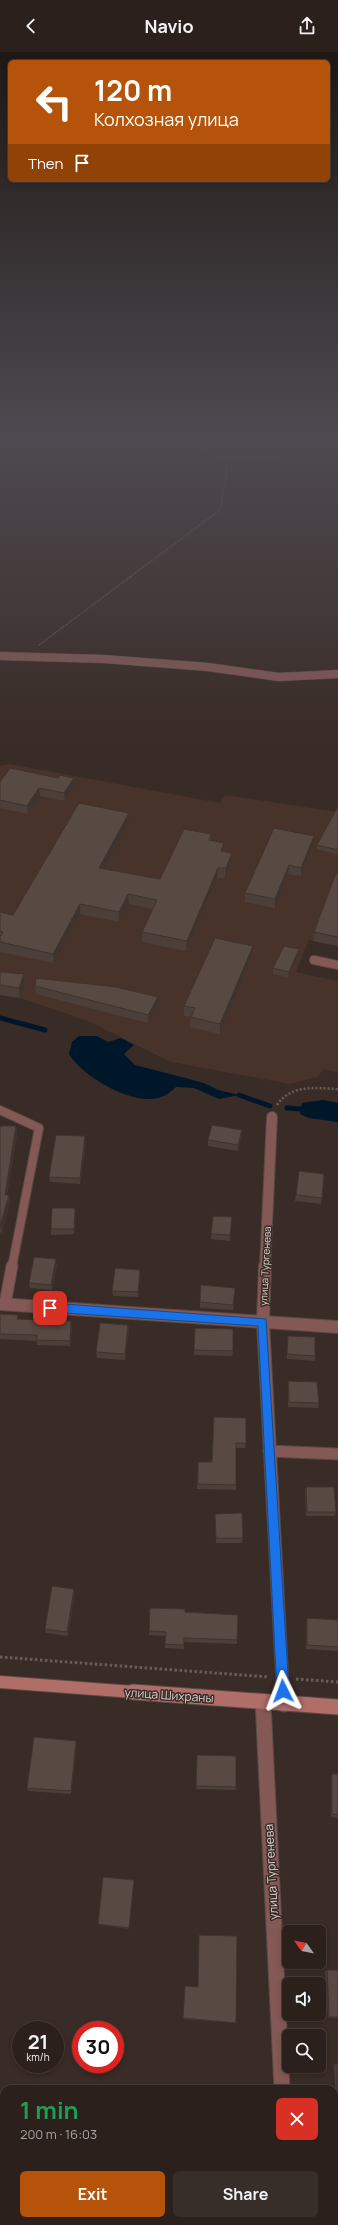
<!DOCTYPE html>
<html lang="en">
<head>
<meta charset="utf-8">
<style>
  body { margin:0; font-family:Manrope,sans-serif; background:#372d29; color:#f1f3f6; height:100vh; display:flex; flex-direction:column; font-size:15px; white-space:nowrap }
  * { box-sizing:border-box; margin:0 }
  p { font-size:13px; color:#a6a3a3 }
  .icon { flex:none; width:22px; height:22px; fill:none; stroke:currentColor; stroke-width:2; stroke-linecap:round; stroke-linejoin:round }
  .map { position:relative; flex:1; overflow:hidden }
  .drawer { position:absolute; left:0px; top:2033px; width:338px; height:140px; display:flex; flex-direction:column; background:#2b201c; border-radius:12px 12px 0 0; box-shadow:0 2px 6px #0003,0 0 0 1px #473e3b }
  .drawer>* { flex:none }
  .top-card { position:absolute; left:8px; top:8px; width:322px; height:122px; border-radius:6px; box-shadow:0 2px 6px #0003,0 0 0 1px #473e3b; background:#b45309; color:#fff; overflow:hidden }
  .needle { width:26px; rotate:303deg }
  .fabs { position:absolute; left:282px; top:1873px; display:grid; gap:8px }
  .fabs a { display:grid; place-items:center; width:44px; height:44px; border-radius:6px; background:#2b201c; box-shadow:0 2px 6px #0003,0 0 0 1px #473e3b; font-size:20px }
  .speed { position:absolute; left:12px; top:1969px; display:flex; gap:8px; font-size:20px; font-weight:700; text-align:center }
  .speed>* { display:grid; place-content:center; width:52px; height:52px; border-radius:50%; background:#2b201c; box-shadow:0 2px 6px #0003,0 0 0 1px #473e3b; line-height:1 }
  .speed small { font-size:10px; font-weight:400 }
  .speed .limit { border:6px solid #d22; background:#fff; color:#111 }
  .pin { position:absolute; display:grid; place-items:center; width:34px; height:34px; color:#fff; margin:-17px; border-radius:8px; box-shadow:0 2px 6px #0006 }
  .me { position:absolute; width:44px; margin:-22px; rotate:357deg; stroke-linejoin:round; filter:drop-shadow(0 0 3px #0008) }
  .turn { display:flex; align-items:center; gap:14px; height:84px; padding:0 20px; font-size:18px }
  .turn .icon { width:52px; height:52px; stroke-width:2.5 }
  .turn b { display:block; font-size:28px; line-height:34px }
  .then { display:flex; align-items:center; height:38px; padding:0 20px; background:#0003; gap:8px; font-size:15px }
  .round { display:grid; place-items:center; flex:none; width:42px; height:42px; border-radius:6px; background:#372d29 }
  .headline { display:flex; align-items:center; justify-content:space-between; height:68px; padding:0 20px }
  h1 { font-size:24px; font-weight:700; line-height:30px; color:#1e9e55 }
  .action { display:flex; gap:8px; margin-top:auto; padding:8px 20px }
  .action a { flex:1; height:46px; border-radius:6px; background:#b45309; color:#fff; font-size:16px; font-weight:700; line-height:46px; text-align:center }
  .action a+a { background:#372d29; color:#f1f3f6 }
  header { display:flex; justify-content:space-between; align-items:center; height:52px; padding:0 20px; background:#2b201c; font-size:18px; font-weight:700 }
  .map>svg:first-child { display:block }
  .built { fill:#47332a }
  .water { fill:#001629 }
  .lines { fill:none; stroke-linecap:round; stroke-linejoin:round }
  .stream { stroke:#001629; stroke-width:5 }
  .lane-far1-casing { stroke:#574944; stroke-width:10 }
  .lane-casing { stroke:#574944; stroke-width:13 }
  .street-far4-casing { stroke:#574944; stroke-width:7 }
  .street-far3-casing { stroke:#574944; stroke-width:9 }
  .street-far2-casing { stroke:#574944; stroke-width:12 }
  .street-far1-casing { stroke:#574944; stroke-width:14 }
  .street-casing { stroke:#574944; stroke-width:17 }
  .secondary-far1-casing { stroke:#574944; stroke-width:14 }
  .secondary-casing { stroke:#574944; stroke-width:17 }
  .path-far2 { stroke:#6a5d58; stroke-width:1.5; stroke-dasharray:1 1; stroke-linecap:butt }
  .path-far1 { stroke:#6a5d58; stroke-width:2.5; stroke-dasharray:2 2; stroke-linecap:butt }
  .path { stroke:#6a5d58; stroke-width:3; stroke-dasharray:2.5 2.5; stroke-linecap:butt }
  .lane-far1 { stroke:#835855; stroke-width:8 }
  .lane { stroke:#835855; stroke-width:11 }
  .street-far4 { stroke:#835855; stroke-width:6 }
  .street-far3 { stroke:#835855; stroke-width:8 }
  .street-far2 { stroke:#835855; stroke-width:10 }
  .street-far1 { stroke:#835855; stroke-width:12 }
  .street { stroke:#835855; stroke-width:15 }
  .secondary-far1 { stroke:#b16e69; stroke-width:12 }
  .secondary { stroke:#b16e69; stroke-width:15 }
  .wall { fill:#4c3f39 }
  .shaded-wall { fill:#3e332e }
  .building { fill:#584942; stroke:#3e332e }
  .route { fill:#1a73e8; stroke:#114b97 }
  .labels { text-anchor:middle; dominant-baseline:central; stroke-width:3; stroke-linejoin:round; paint-order:stroke }
  .street-label { font-size:10px; fill:#ddd3d0; stroke:#392b25 }
  .near-street-label { font-size:12px; fill:#ddd3d0; stroke:#392b25 }
</style>
</head>
<body>
<header><svg class="icon" aria-label="back" viewBox="0 0 24 24"><path d="M15 5l-7 7 7 7"/></svg>Navio<svg class="icon" aria-label="share" viewBox="0 0 24 24"><path d="M12 15V3M7 8l5-5 5 5M5 13v7h14v-7"/></svg></header>
<div class="map">
<svg width="338" height="2173" viewBox="0 0 338 2173">
  <rect width="100%" height="100%" fill="#392b25"/>
  <!-- built -->
  <path class="built" d="M10 712 220 751 225 743 338 760V894L309 888 296 920 338 929V1021L324 1017 317 1025 290 1032 171 1010 88 969 20 946 0 943V714Z"/>
  <!-- water -->
  <path class="water" d="M79 984H97L108 990 121 986 134 993 124 1002 135 1013 204 1031 218 1038 239 1043 219 1047 194 1036 176 1035C171 1040 165 1044 158 1046 131 1053 82 1024 69 1002L72 990Z
    M323 1048 338 1051V1070L309 1066 300 1062 302 1051Z"/>
  <g class="lines">
    <!-- stream -->
    <path class="stream" d="M0 966 45 978
      M239 1043 270 1054
      M287 1056 301 1057"/>
    <!-- lane-far1 casing -->
    <g class="lane-far1-casing">
      <path id="lane-far1" d="M314 908 338 913
        M0 1058 39 1076 12 1215"/>
    </g>
    <!-- lane casing -->
    <g class="lane-casing">
      <path id="lane" d="M5 1252 12 1214
        M269 1399 338 1402"/>
    </g>
    <!-- street-far4 casing -->
    <g class="street-far4-casing">
      <path id="street-far4" d="M0 604H4"/>
    </g>
    <!-- street-far3 casing -->
    <g class="street-far3-casing">
      <path id="street-far3" d="M0 604 104 607 208 615 279 625 338 622"/>
    </g>
    <!-- street-far2 casing -->
    <g class="street-far2-casing">
      <path id="street-far2" d="M265 1215 272 1065"/>
    </g>
    <!-- street-far1 casing -->
    <g class="street-far1-casing">
      <path id="street-far1" d="M265 1214 263 1270 283 1641
        M0 1252 338 1275"/>
    </g>
    <!-- street casing -->
    <g class="street-casing">
      <path id="street" d="M283 1640 284 1652
        M263 1650 282 2037
        M289 2169V2173"/>
    </g>
    <!-- secondary-far1 casing -->
    <g class="secondary-far1-casing">
      <path id="secondary-far1" d="M0 1630 147 1641"/>
    </g>
    <!-- secondary casing -->
    <g class="secondary-casing">
      <path id="secondary" d="M133 1640 338 1655"/>
    </g>
    <!-- path-far2 -->
    <path class="path-far2" d="M183 387 188 392 225 406 338 402
      M303 387 338 396
      M39 593 220 458 227 419 225 406"/>
    <!-- path-far1 -->
    <path class="path-far1" d="M277 1053C291 1032 316 1036 338 1037"/>
    <!-- path -->
    <path class="path" d="M0 1605 269 1625
      M296 1627 338 1630"/>
    <!-- lane-far1 -->
    <use href="#lane-far1" class="lane-far1"/>
    <!-- lane -->
    <use href="#lane" class="lane"/>
    <!-- street-far4 -->
    <use href="#street-far4" class="street-far4"/>
    <!-- street-far3 -->
    <use href="#street-far3" class="street-far3"/>
    <!-- street-far2 -->
    <use href="#street-far2" class="street-far2"/>
    <!-- street-far1 -->
    <use href="#street-far1" class="street-far1"/>
    <!-- street -->
    <use href="#street" class="street"/>
    <!-- secondary-far1 -->
    <use href="#secondary-far1" class="secondary-far1"/>
    <!-- secondary -->
    <use href="#secondary" class="secondary"/>
  </g>
  <!-- wall -->
  <path class="wall" d="M58 726H74L75 734 65 749 40 744 28 762 0 756V730Z
    M338 756V803L317 797V793Z
    M129 761V771L105 817 160 827 211 782V788L224 799 232 801V811L225 826H217L186 899 142 890V880L153 857 129 852 119 870 80 862 54 911 0 900V860L13 863Z
    M313 793 301 824 288 822 275 856 245 850V841Z
    M338 821V894L313 889 314 880Z
    M299 897V903L288 926 273 922V916Z
    M252 904 220 982 190 975 191 965 184 964V954Z
    M0 920 24 922 25 932 20 946 0 943Z
    M35 934 158 945V953L148 971 36 942Z
    M0 1074H16L17 1082 7 1143H9L10 1150 2 1181 0 1180Z
    M241 1084 238 1099 208 1094V1088Z
    M86 1090 80 1132 50 1130 49 1125Z
    M299 1119 322 1146 321 1152 295 1149Z
    M75 1156 76 1161 74 1182 51 1183V1177Z
    M213 1164 232 1165 230 1189 211 1187Z
    M57 1212 52 1238 30 1236 29 1231Z
    M140 1223 138 1245 113 1244 112 1239Z
    M235 1236 233 1258 200 1256V1250Z
    M0 1262 18 1263V1267L72 1274 70 1294 37 1293V1289L0 1287Z
    M128 1273 129 1278 125 1308 97 1306 96 1300Z
    M195 1276 233 1299 232 1304 194 1303Z
    M288 1284 315 1304V1309L287 1307V1289Z
    M288 1329 319 1351 318 1356 288 1355Z
    M214 1365 246 1391 245 1396H236V1438L197 1437 198 1410H212Z
    M306 1435 336 1460 335 1464H306L305 1439Z
    M215 1462 243 1486 242 1491H216Z
    M75 1541 68 1584 46 1581 45 1577Z
    M185 1560 237 1588V1592L184 1590V1597L165 1596V1584L149 1583V1579Z
    M307 1566 338 1568V1599L306 1597V1570Z
    M77 1692 71 1742 28 1739 27 1736Z
    M197 1703 236 1735V1738L196 1737Z
    M332 1722H338V1766L331 1765V1725Z
    M134 1830 129 1877 99 1873 98 1872Z
    M327 1918H338V1966H328L325 1919Z
    M185 1934 236 1971H235L183 1967Z
    M336 2012H338V2070H337L334 2013Z"/>
  <!-- shaded-wall -->
  <path class="shaded-wall" d="M74 726 75 734 65 749 64 741Z
    M39 736 40 744 28 762 27 754Z
    M129 761V771L100 826 99 816Z
    M314 784 313 793 301 824V816Z
    M224 791V800L221 799Z
    M232 801V811L225 826 226 816Z
    M289 813 288 822 275 856V847Z
    M218 816 217 826 186 899 187 889Z
    M128 842 129 852 119 870V860Z
    M80 852V862L54 911 53 902Z
    M253 894 252 904 220 982V972Z
    M299 897V903L288 926 289 920Z
    M24 922 25 932 20 946 19 936Z
    M158 945V953L148 971V963Z
    M16 1074 17 1082 6 1150 5 1143Z
    M242 1078 241 1084 238 1099V1093Z
    M85 1084 86 1090 80 1132V1126Z
    M9 1143 10 1150 2 1181 0 1174Z
    M75 1156 76 1161 74 1182V1177Z
    M56 1207 57 1212 52 1238 51 1233Z
    M140 1218V1223L138 1245V1240Z
    M71 1269 72 1274 70 1294V1289Z
    M128 1273 129 1278 125 1308V1302Z
    M74 1537 75 1541 68 1584 67 1580Z
    M76 1689 77 1692 71 1742V1739Z"/>
  <!-- building -->
  <path class="building" d="M10 716 58 726 60 723 74 726 64 741 39 736 27 754 0 748V730Z
    M79 751 129 761 99 816 160 827 184 777 211 782 209 788 224 791 221 799 232 801 226 816H218L187 889 142 880 157 848 128 842 119 860 80 852 53 902 0 890V885L3 880 0 879V860L13 863Z
    M337 756H338V798L317 793Z
    M274 776 314 784 301 816 289 813 275 847 245 841Z
    M336 821H338V885L314 880Z
    M215 886 253 894 220 972 191 965 195 956 184 954Z
    M284 894 299 897 289 920 273 916Z
    M0 920 24 922 19 936 0 933Z
    M36 926 116 935 158 945 148 963 35 934Z
    M212 1073 242 1078 238 1093 208 1088Z
    M0 1074H16L5 1143H9L0 1174Z
    M56 1083 85 1084 80 1126 49 1125Z
    M299 1119 324 1122 322 1146 296 1143Z
    M52 1156H75L74 1177H51Z
    M213 1164 232 1165 230 1183 211 1182Z
    M34 1205 56 1207 51 1233 29 1231Z
    M115 1216 140 1218 138 1240 112 1239Z
    M201 1233 235 1236 233 1253 200 1250Z
    M0 1262 18 1263 17 1267 71 1269 70 1289 37 1288V1283L0 1282Z
    M100 1271 128 1273 125 1302 96 1300Z
    M195 1276 233 1277V1299L194 1298Z
    M288 1284 315 1285V1304L287 1302Z
    M288 1329 317 1330 319 1351 289 1350Z
    M214 1365 246 1366V1391H236V1433L198 1432V1410H212Z
    M306 1435H334L336 1460H307Z
    M242 1461 243 1486H216L215 1462Z
    M52 1534 74 1537 67 1580 45 1577Z
    M150 1556 185 1557V1560L238 1563 237 1588 184 1586V1593L165 1592 166 1580 149 1579Z
    M307 1566 338 1568V1595L307 1593Z
    M34 1685 76 1689 71 1739 27 1736Z
    M197 1703 236 1704V1735L196 1734Z
    M332 1722H338V1763L332 1762Z
    M103 1825 134 1828 129 1876 98 1872Z
    M199 1883 237 1884 236 1971 183 1966 185 1934 198 1935Z
    M327 1918H338V1965H329Z
    M336 2012H338V2051Z"/>
  <!-- sky -->
  <linearGradient id="sky" x2="0" y2="1"><stop stop-color="#1f1814"/><stop offset="0.56" stop-color="#4e4a51"/><stop offset="1" stop-color="#4e4a51" stop-opacity="0"/></linearGradient>
  <rect width="338" height="691" fill="url(#sky)"/>
  <!-- route -->
  <path class="route" d="M50 1251 266 1267 289 1639 287 1643 283 1645 279 1643 277 1639 258 1274 50 1260 45 1256Z"/>
  <g class="labels">
    <!-- street labels -->
    <g class="street-label">
      <text transform="translate(265 1214) rotate(-87)">улица Тургенева</text>
    </g>
    <!-- near-street labels -->
    <g class="near-street-label">
      <text transform="translate(169 1643) rotate(4)">улица Шихраны</text>
      <text transform="translate(271 1820) rotate(-93)">улица Тургенева</text>
    </g>
  </g>
</svg>
<div class="fabs">
<a><svg class="needle" viewBox="-14 -14 28 28"><path d="M0-13l5 13h-10z" fill="#e53935"/><path d="M0 13l5-13h-10z" fill="#a6a3a3"/></svg></a>
<a><svg class="icon" aria-label="sound" viewBox="0 0 24 24"><path d="M4 9h4l5-4v14l-5-4H4zM17 9q2 3 0 6"/></svg></a>
<a><svg class="icon" aria-label="search" viewBox="0 0 24 24"><circle cx="10" cy="10" r="6"/><path d="M15 15l6 6"/></svg></a>
</div>
<div class="speed"><div>21<small>km/h</small></div><div class="limit">30</div></div>
<div class="pin" style="left:50px;top:1256px;background:#d93025"><svg class="icon" aria-label="arrive" viewBox="0 0 24 24"><path d="M6 21V4h12l-3 4 3 4H6"/></svg></div>
<svg class="me" style="left:283px;top:1639px" viewBox="-20 -20 40 40"><path d="M0-17L14 15 0 8-14 15z" fill="#1a73e8" stroke="#fff" stroke-width="4"/></svg>
<div class="top-card">
<div class="turn"><svg class="icon" aria-label="left" viewBox="0 0 24 24"><path d="M17 20v-9H6M10 6l-5 5 5 5"/></svg><div><b>120 m</b>Колхозная улица</div></div>
<div class="then">Then<svg class="icon" aria-label="arrive" viewBox="0 0 24 24"><path d="M6 21V4h12l-3 4 3 4H6"/></svg></div>
</div>
<section class="drawer">
<div class="headline"><div><h1>1 min</h1><p>200 m · 16:03</p></div><a class="round" style="background:#d93025;color:#fff"><svg class="icon" aria-label="close" viewBox="0 0 24 24"><path d="M6 6l12 12M18 6L6 18"/></svg></a></div>
<div class="action"><a>Exit</a><a>Share</a></div>
</section>
</div>
</body>
</html>
